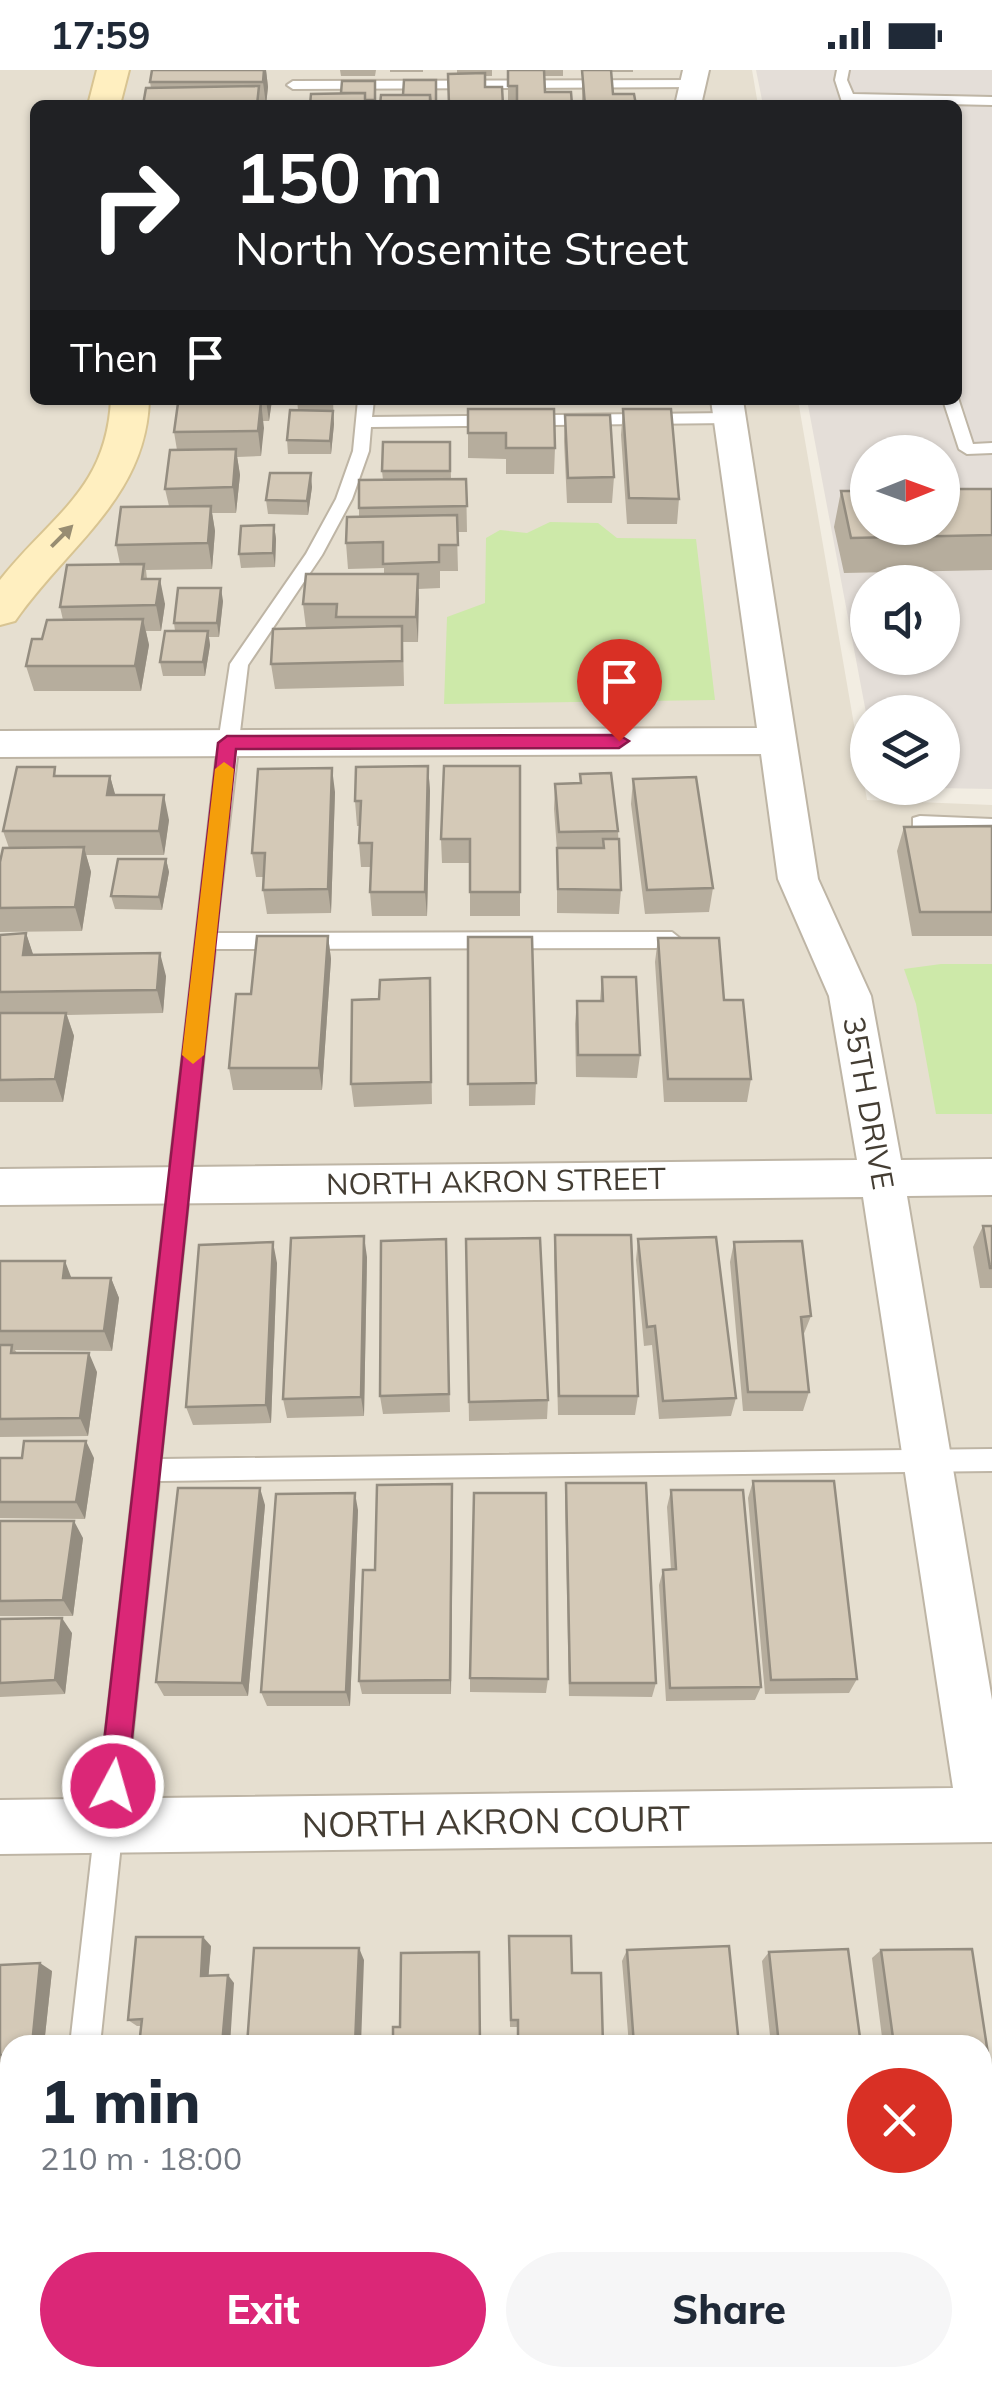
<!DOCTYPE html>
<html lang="en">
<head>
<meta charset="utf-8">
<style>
  body { margin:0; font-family:Mulish,sans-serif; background:#f6f6f7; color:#1f2937; height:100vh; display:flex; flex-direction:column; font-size:38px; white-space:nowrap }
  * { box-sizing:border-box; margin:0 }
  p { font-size:32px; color:#747a83 }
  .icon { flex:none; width:55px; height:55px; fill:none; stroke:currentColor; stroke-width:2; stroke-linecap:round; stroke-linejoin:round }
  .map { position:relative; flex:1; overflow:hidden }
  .details { position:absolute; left:0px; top:1965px; width:992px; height:352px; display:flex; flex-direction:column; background:#fff; border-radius:30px 30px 0 0; box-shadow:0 2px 8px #0004 }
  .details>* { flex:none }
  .top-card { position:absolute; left:30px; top:30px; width:932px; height:305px; border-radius:15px; box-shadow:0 2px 8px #0004; background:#202124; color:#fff; overflow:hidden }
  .needle { width:65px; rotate:89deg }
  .tools { position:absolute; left:850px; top:365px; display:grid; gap:20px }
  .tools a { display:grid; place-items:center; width:110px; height:110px; border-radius:50%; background:#fff; box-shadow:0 2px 8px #0004; font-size:50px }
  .pin { position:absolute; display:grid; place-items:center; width:85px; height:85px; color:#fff; margin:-102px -42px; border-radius:50% 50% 50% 0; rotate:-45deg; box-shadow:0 0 10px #0007 }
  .pin .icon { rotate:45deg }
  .me { position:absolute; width:110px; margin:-55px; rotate:6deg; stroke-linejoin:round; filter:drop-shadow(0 0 8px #0008) }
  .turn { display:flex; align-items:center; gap:35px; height:210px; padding:0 40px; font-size:45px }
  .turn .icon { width:130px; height:130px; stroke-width:2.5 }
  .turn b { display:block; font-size:70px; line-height:85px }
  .then { display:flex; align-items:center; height:95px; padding:0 40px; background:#0003; gap:20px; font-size:38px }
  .round { display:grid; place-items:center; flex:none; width:105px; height:105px; border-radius:52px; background:#f6f6f7 }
  .headline { display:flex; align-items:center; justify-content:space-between; height:170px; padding:0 40px }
  h1 { font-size:60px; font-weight:800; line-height:75px }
  .primary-button { display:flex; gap:20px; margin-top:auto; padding:20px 40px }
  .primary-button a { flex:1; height:115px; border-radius:60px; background:#db2777; color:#fff; font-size:40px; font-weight:800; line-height:115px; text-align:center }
  .primary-button a+a { background:#f6f6f7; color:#1f2937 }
  .status { display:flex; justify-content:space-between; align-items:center; height:70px; padding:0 50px; background:#fff; direction:ltr }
  .status svg { height:28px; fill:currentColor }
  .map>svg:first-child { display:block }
  .residential { fill:#e6dfd0; fill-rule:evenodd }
  .industrial { fill:#e4ded8; fill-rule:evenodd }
  .green { fill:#cde9a9 }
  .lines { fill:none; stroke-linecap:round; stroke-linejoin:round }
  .lane-casing { stroke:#beb5a5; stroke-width:4 }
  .street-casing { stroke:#beb5a5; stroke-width:4 }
  .secondary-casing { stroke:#d8c492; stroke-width:4 }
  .lane { fill:#fff; fill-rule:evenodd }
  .street { fill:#fff; fill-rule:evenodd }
  .secondary { fill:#ffefc0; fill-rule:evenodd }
  .wall { fill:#b6ad9d }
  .shaded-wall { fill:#948d80 }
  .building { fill:#d4c9b7; stroke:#948d80; stroke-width:2.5 }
  .oneway { fill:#988d72 }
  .route { fill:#db2777; stroke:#8e194d; stroke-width:2.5 }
  .slow { fill:#f59e0b }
  .labels { text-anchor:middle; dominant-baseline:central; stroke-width:8; stroke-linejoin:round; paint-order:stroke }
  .street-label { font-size:30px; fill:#443d33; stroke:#fff }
  .near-street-label { font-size:35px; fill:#443d33; stroke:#fff }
</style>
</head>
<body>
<div class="status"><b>17:59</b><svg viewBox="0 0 49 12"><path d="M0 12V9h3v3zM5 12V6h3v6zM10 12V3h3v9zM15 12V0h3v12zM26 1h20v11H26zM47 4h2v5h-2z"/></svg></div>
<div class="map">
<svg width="992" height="2317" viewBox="0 0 992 2317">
  <rect width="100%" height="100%" fill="#f2ede2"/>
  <!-- residential -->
  <path class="residential" d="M0 0H752L758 35H35V330H798L867 730 992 735V2317H0ZM10 1975H982V2308H10Z"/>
  <!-- industrial -->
  <path class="industrial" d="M756 0H992V719L935 718H942V642H868L867 648 807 330H958V35H763ZM868 382H942V458H868ZM868 512H942V588H868Z"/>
  <!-- green -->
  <path class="green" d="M550 452 598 453 617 468 696 469 715 630 444 634 447 547 485 533 486 468 500 460 527 463Z
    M941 894H992V1044H936L916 934 904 899Z"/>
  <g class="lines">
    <!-- lane casing -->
    <g class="lane-casing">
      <path id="lane" d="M837 0H849L847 10 853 24 992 27V35L855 32 857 35H843L835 10Z
        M693 10 698 11V17L293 19 287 15 293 11Z
        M958 328 973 374 992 373V383L967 384 959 379 943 330Z
        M358 330H374L372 347 730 343 738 348 730 353 371 357 369 381 352 429 322 485 248 595 216 863 672 862 682 870 672 878 215 879 161 1389 992 1379V1401L159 1411 100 1975H70L218 673 230 594 306 484 336 429 353 381Z
        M920 746 992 749V763L913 758V748Z
        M982 2183H992V2215H982Z
        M32 2308H64L63 2317H31Z"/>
    </g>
    <!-- street casing -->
    <g class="street-casing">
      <path id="street" d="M683 0H709L701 35H675Z
        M711 330H743L818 809 871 926 901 1090 992 1089V1125L907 1126 992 1630V1772L0 1784V1730L953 1718 863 1127 0 1135V1099L857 1090 829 926 778 809 761 684 0 687V661L757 658Z"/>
    </g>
    <!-- secondary casing -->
    <g class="secondary-casing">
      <path id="secondary" d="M97 0H129L120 35H88Z
        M111 330H149C146 428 67 476 15 551L0 555V510C51 445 106 421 111 330Z"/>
    </g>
    <!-- lane -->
    <use href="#lane" class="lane"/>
    <!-- street -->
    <use href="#street" class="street"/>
    <!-- secondary -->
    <use href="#secondary" class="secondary"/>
  </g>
  <!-- wall -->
  <path class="wall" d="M266 0 268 17 266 35H143L151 18 150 12Z
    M340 0H376L375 6H341Z
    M390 0H423V2H390Z
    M457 0H492V6H485V17L457 4Z
    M508 0H563V6H545V22L572 35H508Z
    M582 0H633V2H611L613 24 636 35H582Z
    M375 11V35H310L341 23Z
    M180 330H272L269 351H263L261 386 237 387 240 405 236 443H212L215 461 212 499 146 500 147 509 165 534 161 561H146L149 575 141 621H34L26 596 42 569 63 550 60 537 120 494 116 475 169 436 165 419 177 380 174 362Z
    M297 330H333L334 354 331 384H288L287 370 298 340Z
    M560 330H603V334H560Z
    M468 339 555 378 554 404H506V389L468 388Z
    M623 339 679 429 677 454H627L621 365Z
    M565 345 614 407 612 433H567L564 371Z
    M450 372 451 409H466L467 462H457L458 501H440V518L418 519V572H403L404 616 275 619 271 594 306 558 303 534 384 504V498L348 499 346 473 359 447V438L383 410 382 401Z
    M312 417 308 445 268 444 266 430Z
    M992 419V500L844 503 834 457 841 421Z
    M274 455 276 469 275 497 241 498 239 484Z
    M223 531 219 567H209L210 575 205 606H163L160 592 175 561 174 553Z
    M428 696 430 721 427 846H372L370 822 371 797H361L359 773 360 756H357L355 731Z
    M520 696V846H470V793H442L441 769Z
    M580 704 618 761 621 820 619 844 557 843V780L554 739 555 714 580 713Z
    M58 706H110L115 725 169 750 164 785H86L91 802 82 861 0 862V792L9 778 3 761Z
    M633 709 713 818 709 842 645 844 631 734Z
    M335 722 331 843 267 844 263 820 264 807H256L252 783Z
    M992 756V866H912L897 781 904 757Z
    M166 789 169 802 162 840 115 839 111 826Z
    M26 863 33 885 166 906 163 943 67 945 74 966 63 1032H0V865Z
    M328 866 331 889 322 1020H233L229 998 251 924Z
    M468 867 536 1013 535 1035 469 1036Z
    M658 868 724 930 751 1009 747 1032H664L655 892Z
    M602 907 640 985 637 1008 576 1007 575 954 577 931H600Z
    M430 908 432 1034 354 1037 351 1014 379 929Z
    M983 1156H992V1218H980L973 1177Z
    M555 1165 638 1326 635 1345H558L554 1186Z
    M446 1169 450 1342 383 1344 380 1326Z
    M466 1169 548 1330 547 1349 469 1351Z
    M638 1169 736 1328 731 1346 659 1349 652 1275 644 1276 636 1190Z
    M734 1172 811 1246 803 1266 809 1322 803 1341H743L730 1192Z
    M367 1187 364 1346 287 1348 283 1329Z
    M0 1191 72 1208H111L119 1228 112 1281 15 1280 17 1283 97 1302 88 1366 0 1367Z
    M277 1193 271 1353 193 1355 186 1337Z
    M0 1388H94L85 1449 0 1448Z
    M753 1411 857 1609 849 1623 765 1624 748 1428Z
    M566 1413 656 1613 652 1627 569 1626 565 1430Z
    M452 1414 451 1624H362L359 1611 375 1500Z
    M671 1420 761 1617 755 1630 666 1631 659 1515 663 1500H671L667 1437Z
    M265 1435 248 1626H164L156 1612Z
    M358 1440 350 1636H267L261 1622Z
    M0 1451 83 1468 73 1546H0Z
    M0 1549 72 1563 65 1624 0 1627Z
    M470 1608 548 1609 546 1623 470 1622Z
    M509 1866 572 1903 517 1957H510Z
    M211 1876 208 1906 234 1913 141 1956H137L128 1950Z
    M972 1879 992 2010V2112H982V1975H883L872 1888 881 1880Z
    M627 1880 739 1975H629L622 1891Z
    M769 1882 861 1975H771L762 1891Z
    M0 1895 52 1901 44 1975H10V1991L0 1992Z
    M723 2308H815L816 2317H723Z
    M870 2308H982L992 2317H871Z"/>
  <!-- shaded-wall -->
  <path class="shaded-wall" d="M264 0H266L268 17 266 35 263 12Z
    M266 330H272L269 351Z
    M261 332 264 358 261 386 258 361Z
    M333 341 334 354 331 384 330 371Z
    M236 379 240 405 236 443 233 417Z
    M311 403 312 417 308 445 307 431Z
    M211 436 215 461 212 499 208 473Z
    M274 455 276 469 275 497 273 483Z
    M418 504 419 529 418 572 416 547Z
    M160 509 165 534 161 561 156 535Z
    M221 518 223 531 219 567 217 553Z
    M143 549 149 575 141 621 135 596Z
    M208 561 210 575 205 606 203 592Z
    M428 696 430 721 427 846 425 822Z
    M332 698 335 722 331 843 328 819Z
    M110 706 117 731 107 725Z
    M164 725 169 750 164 785 159 761Z
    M84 777 91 802 82 861 75 837Z
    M166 789 169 802 162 840 159 827Z
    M26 863 34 887 23 885Z
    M328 866 331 889 322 1020 319 998Z
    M160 883 166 906 163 943 157 920Z
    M66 943 74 966 63 1032 55 1009Z
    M364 1166 367 1187 364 1346 361 1327Z
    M273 1172 277 1193 271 1353 266 1335Z
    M65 1191 73 1212 63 1208Z
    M111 1208 119 1228 112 1281 104 1261Z
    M89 1283 97 1302 88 1366 80 1348Z
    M86 1371 94 1388 85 1449 76 1432Z
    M452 1414 453 1431 451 1624 450 1610Z
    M260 1418 265 1435 248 1626 242 1613Z
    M355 1423 358 1440 350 1636 346 1622Z
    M74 1451 83 1468 73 1546 63 1530Z
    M62 1548 72 1563 65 1624 55 1610Z
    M203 1867 211 1876 208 1913 201 1906Z
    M359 1878 364 1890 361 1975H355Z
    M40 1893 52 1901 44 1975H32Z
    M228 1905 234 1913 230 1975H222Z
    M0 2162 10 2163V2180L0 2250Z
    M250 2308H257L256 2317H249Z"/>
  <!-- building -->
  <path class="building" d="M152 0H264L263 12H150Z
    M508 0H544L545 22H571L572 35H517V16H508Z
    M582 0H611L613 24H634L636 35H585Z
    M485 3V17H502L503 35H449L448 4Z
    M404 10H436V35H431L430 25H403Z
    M342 11H375V30H365V23H341Z
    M259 16 257 35H143L146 18Z
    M365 23V35H310L311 24Z
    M381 25H430V35H380Z
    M261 332 258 361 174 362 178 333Z
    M468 339H554L555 378H506V363H468Z
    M623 339H671L679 429 629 428Z
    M290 340 333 341 330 371 287 370Z
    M565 345H610L614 407 568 408Z
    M383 372H450V401H382Z
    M236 379 233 417 165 419 170 380Z
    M270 403H311L307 431 266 430Z
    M466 409 467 436 359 438V410Z
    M942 419H992V465L851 468 841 421H868V458H942Z
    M211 436 208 473 116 475 121 437Z
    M457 445 458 475H439V492L383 494V472L346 473 347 447Z
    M274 455 273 483 239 484 241 456Z
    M144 494 142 509H160L156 535 60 537 67 495Z
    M306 504H418L416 547H336L337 534H303Z
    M178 518H221L217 553H174Z
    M143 549 135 596H26L32 569H42L47 550Z
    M402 556V591L271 594 273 559Z
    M165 561H208L203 592H160Z
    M428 696 425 822H370L372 773H359L361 731H355L356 697Z
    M444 696H520V822H470V769H441Z
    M17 697H55L54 706H110L107 725H164L159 761H3Z
    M332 698 328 819 263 820 265 783H252L258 699Z
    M611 703 618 761 559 762 555 714 581 713 580 704Z
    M696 707 713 818 647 820 633 709Z
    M992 756V842H920L904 757Z
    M603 769H619L621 820 558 819 557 778H604Z
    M84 777 75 837 0 838V792L3 778Z
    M118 789H166L159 827 111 826Z
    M26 863 23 885 160 883 157 920 0 922V865Z
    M257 866H328L319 998H229L236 924H251Z
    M468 867H532L536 1013 468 1014Z
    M658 868H719L724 930H743L751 1009H668Z
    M602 907H636L640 985H578L577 931H603Z
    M430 908 431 1012 351 1014 352 930 379 929 380 910Z
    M0 943H66L55 1009 0 1010Z
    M983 1156H992V1198H990Z
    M555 1165H631L638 1326H559Z
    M364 1166 361 1327 283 1329 291 1168Z
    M716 1167 736 1328 663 1331 655 1256 647 1257 638 1169Z
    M540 1168 548 1330 469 1332 466 1169Z
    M446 1169 449 1324 380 1326 381 1171Z
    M802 1171 811 1246 801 1247 809 1322H748L734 1172Z
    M273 1172 266 1335 186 1337 199 1175Z
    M0 1191H65L63 1208H111L104 1261H0Z
    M0 1275H12L11 1283H89L80 1348 0 1349Z
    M24 1371H86L76 1432H0V1388H22Z
    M753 1411H834L857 1609 771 1610Z
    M566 1413H646L656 1613H570Z
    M452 1414 450 1610 359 1611 363 1500H375L377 1415Z
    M178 1418H260L242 1613 156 1612Z
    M671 1420H743L761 1617 670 1618 663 1500 676 1499Z
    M355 1423 346 1622H261L276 1424Z
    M474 1423H546L548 1609 470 1608Z
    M0 1451H74L63 1530 0 1531Z
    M62 1548 55 1610 0 1613V1549Z
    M509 1866H571L572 1903H601L603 1975H518V1950H511Z
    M136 1867H203L201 1906 228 1905 222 1975H139L142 1949 128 1950Z
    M729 1876 739 1975H634L627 1880Z
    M254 1878H359L355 1975H247Z
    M848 1879 861 1975H779L769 1882Z
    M972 1879 992 2010V2109L982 2110V1975H894L881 1880Z
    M479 1882 480 1975H393V1957H400L401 1883Z
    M40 1893 32 1975H10V1985H0V1895Z
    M0 2014H10V2107H0Z
    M982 2249H984L992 2300V2317H882L881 2308H982Z
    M154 2308H250L249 2317H153Z
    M353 2308H434L433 2317H353Z
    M551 2308H633V2317H552Z
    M729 2308H815L816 2317H729Z"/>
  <!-- one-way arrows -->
  <defs><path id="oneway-solid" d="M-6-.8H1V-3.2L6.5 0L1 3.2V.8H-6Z" transform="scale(2.5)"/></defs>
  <use class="oneway" href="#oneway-solid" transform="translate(62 466) rotate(-45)"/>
  <!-- route -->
  <path class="route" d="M619 665 629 671 619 678 236 679 127 1716 123 1726 113 1730 103 1726 99 1716 218 673 227 666Z"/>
  <!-- slow -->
  <path class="slow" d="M224 692 234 699 204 985 193 994 182 985 215 699Z"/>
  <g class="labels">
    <!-- street labels -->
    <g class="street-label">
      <text transform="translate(869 1033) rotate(80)">35TH DRIVE</text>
      <text transform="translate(496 1111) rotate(-1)">NORTH AKRON STREET</text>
    </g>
    <!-- near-street labels -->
    <g class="near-street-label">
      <text transform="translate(496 1751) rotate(-1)">NORTH AKRON COURT</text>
    </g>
  </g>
</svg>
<div class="tools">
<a><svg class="needle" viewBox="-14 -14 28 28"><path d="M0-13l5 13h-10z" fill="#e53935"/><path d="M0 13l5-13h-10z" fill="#747a83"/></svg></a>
<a><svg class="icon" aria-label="sound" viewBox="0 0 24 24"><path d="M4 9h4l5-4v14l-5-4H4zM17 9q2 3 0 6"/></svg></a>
<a><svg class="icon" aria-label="layers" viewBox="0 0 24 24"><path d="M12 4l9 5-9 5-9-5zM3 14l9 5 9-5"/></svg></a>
</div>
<div class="pin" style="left:619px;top:671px;background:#d93025"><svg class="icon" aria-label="arrive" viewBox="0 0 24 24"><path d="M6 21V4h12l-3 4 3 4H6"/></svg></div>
<svg class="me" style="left:113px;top:1716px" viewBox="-20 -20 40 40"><circle r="17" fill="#db2777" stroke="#fff" stroke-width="3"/><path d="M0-11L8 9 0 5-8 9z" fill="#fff"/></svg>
<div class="top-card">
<div class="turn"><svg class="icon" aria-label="right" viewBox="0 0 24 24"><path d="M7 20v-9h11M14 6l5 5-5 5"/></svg><div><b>150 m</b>North Yosemite Street</div></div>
<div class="then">Then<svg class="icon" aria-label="arrive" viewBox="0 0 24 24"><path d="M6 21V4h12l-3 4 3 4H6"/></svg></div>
</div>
<section class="details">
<div class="headline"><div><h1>1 min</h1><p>210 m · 18:00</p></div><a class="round" style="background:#d93025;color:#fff"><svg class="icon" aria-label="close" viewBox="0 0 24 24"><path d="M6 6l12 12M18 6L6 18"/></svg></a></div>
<div class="primary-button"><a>Exit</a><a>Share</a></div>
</section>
</div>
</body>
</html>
